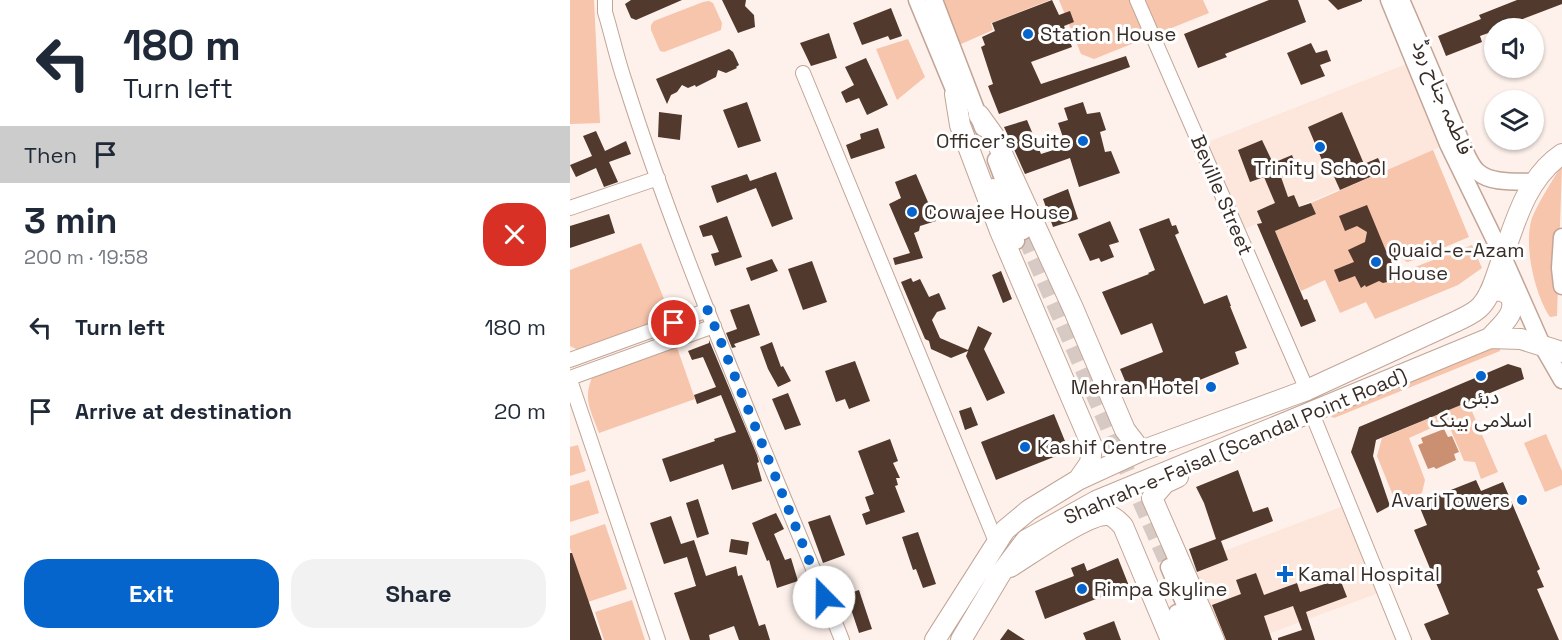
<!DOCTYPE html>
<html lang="en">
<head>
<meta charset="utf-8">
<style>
  body { margin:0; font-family:"Space Grotesk","Noto Sans Arabic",sans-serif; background:#f2f2f3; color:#1f2937; height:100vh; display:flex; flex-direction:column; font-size:22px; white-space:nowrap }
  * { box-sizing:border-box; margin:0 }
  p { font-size:20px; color:#747a83 }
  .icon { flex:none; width:33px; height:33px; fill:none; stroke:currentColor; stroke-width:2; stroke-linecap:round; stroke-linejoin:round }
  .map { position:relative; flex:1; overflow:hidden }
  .details { display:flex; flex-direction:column; background:#fff; width:570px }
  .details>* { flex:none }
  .top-card { background:#fff; color:#1f2937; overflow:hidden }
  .buttons { position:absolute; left:914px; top:18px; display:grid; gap:12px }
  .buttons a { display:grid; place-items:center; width:60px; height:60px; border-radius:50%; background:#fff; box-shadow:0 2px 4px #0004; font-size:30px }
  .pin { position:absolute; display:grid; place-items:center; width:51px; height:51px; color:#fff; margin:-26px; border:3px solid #fff; border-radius:50%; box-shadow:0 2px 6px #0007 }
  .me { position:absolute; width:66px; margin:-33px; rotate:338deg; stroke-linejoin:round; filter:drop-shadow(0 0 4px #0008) }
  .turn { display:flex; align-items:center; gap:21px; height:126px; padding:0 24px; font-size:27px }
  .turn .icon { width:78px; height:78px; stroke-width:2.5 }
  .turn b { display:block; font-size:42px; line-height:51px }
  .then { display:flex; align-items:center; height:57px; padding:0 24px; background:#0003; gap:12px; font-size:22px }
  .round { display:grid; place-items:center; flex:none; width:63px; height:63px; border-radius:24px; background:#f2f2f3 }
  .head { display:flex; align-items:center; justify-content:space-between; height:102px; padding:0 24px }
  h1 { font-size:36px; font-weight:600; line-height:45px }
  .action { display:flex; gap:12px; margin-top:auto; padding:12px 24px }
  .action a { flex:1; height:69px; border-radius:24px; background:#0664cd; color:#fff; font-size:24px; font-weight:600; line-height:69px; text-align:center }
  .action a+a { background:#f2f2f3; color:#1f2937 }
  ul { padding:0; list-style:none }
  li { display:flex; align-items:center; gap:18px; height:84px; padding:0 24px }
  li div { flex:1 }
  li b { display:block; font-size:22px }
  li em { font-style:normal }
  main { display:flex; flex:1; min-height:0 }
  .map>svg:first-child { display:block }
  .built { fill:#fde6db }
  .green { fill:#f7c4ac }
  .water { fill:#cb8f71 }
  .building { fill:#51392d }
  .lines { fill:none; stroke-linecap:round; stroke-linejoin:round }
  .major-tunnel { stroke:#d7cac4; stroke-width:16; stroke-dasharray:16 8; stroke-linecap:butt }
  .minor-casing { stroke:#c2a597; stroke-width:16 }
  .major-casing { stroke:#c2a597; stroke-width:19 }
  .highway-casing { stroke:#c2a597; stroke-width:22 }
  .minor { stroke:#fff; stroke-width:14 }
  .major { stroke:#fff; stroke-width:16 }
  .highway { stroke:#fff; stroke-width:20 }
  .route { stroke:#0664cd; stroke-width:10; stroke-dasharray:0 18 }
  .poi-dot { fill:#0664cd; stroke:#fff; stroke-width:2 }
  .labels { text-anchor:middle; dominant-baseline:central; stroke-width:6; stroke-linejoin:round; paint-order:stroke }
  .poi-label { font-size:20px; fill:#392d28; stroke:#fff; text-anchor:start }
  .street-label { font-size:20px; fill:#392d28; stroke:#fff }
</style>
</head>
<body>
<main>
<section class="details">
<div class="top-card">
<div class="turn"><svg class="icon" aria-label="left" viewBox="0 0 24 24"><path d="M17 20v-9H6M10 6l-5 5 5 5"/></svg><div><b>180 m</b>Turn left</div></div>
<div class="then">Then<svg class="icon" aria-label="arrive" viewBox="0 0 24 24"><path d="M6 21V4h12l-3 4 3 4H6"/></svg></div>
</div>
<div class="head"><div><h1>3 min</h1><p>200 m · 19:58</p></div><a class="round" style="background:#d93025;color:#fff"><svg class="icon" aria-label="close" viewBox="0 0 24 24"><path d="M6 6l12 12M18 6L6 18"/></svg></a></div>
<ul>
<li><svg class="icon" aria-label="left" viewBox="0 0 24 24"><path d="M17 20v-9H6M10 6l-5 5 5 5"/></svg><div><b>Turn left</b></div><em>180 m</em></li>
<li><svg class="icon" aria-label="arrive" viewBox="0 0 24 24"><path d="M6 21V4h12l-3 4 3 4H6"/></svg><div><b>Arrive at destination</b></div><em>20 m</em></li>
</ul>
<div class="action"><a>Exit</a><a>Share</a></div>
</section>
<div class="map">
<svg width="992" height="640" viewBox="0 0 992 640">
  <rect width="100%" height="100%" fill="#fef1eb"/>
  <!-- built -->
  <path class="built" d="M844 61 878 144 667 232 630 145Z
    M779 504 814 591 682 640H644L617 577 657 560 654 551Z"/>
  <!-- green -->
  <path class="green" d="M0 0H24L30 123 0 124Z
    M364 0H480L421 23 423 30 382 48Z
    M489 0H633L639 13 524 59 511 54Z
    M139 1 143 3 152 23 151 30 94 52 90 51 81 30V25L84 21 133 2Z
    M338 39 355 77 327 100 306 49Z
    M863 150 899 237 844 260 837 262 830 257 821 261 827 274 902 245 912 268 888 285 805 319 796 302 770 313 755 280 731 291 705 231 746 214 741 203Z
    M992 165 987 316 980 317C965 295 953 245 962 218 968 203 983 179 992 165Z
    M71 243 104 323 16 354 0 346V270Z
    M104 339 125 399 29 433C20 408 12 399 24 373Z
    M922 345 930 346V351L764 418 760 416V412Z
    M898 402 928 472 911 479 905 462 894 461 877 421 839 438 855 480 852 493 826 503 807 456 812 438Z
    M976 434 992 471V485L975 492 954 443Z
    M8 445 16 471 0 476V447Z
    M19 480 29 513 0 522V486Z
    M35 524 57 589 18 602 0 548V536Z
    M62 600 75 640H34L25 612Z"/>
  <!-- water -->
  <path class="water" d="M874 429 878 437 882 436 889 452 884 454 886 460 866 469 864 467 858 469 848 445 853 443 851 438Z"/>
  <!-- building -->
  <path class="building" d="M61 0H112L66 20 61 18 55 4Z
    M152 0H176L175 6 184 15 185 27 168 33Z
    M482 0 489 15 500 11 504 22 494 26 502 47 461 62 471 84 556 56 560 67 429 114 418 86 423 84 411 47 415 45 412 37 425 31 422 23Z
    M699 0H728L736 22 655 54 657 57 628 68 614 34Z
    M758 0H792V1L768 10Z
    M947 0H992V4L929 28H924V31L910 36 912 42 876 56 868 36 911 19 909 15Z
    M321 8 332 36 320 40 318 36 292 45 283 23Z
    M259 33 267 58 241 66 230 43Z
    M741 43 746 53 757 50 761 61 750 65 755 76 731 85 717 53Z
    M159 49 163 52 169 65 166 67 167 68 156 73 148 70 146 77 126 87 125 85 118 88 112 85 107 92 101 95 97 104 86 79Z
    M296 58 318 105 297 115 289 98 276 103 271 92 284 85 275 67Z
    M177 102 191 141 168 148 153 110Z
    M513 102 517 114 530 112 536 130 530 132 535 152 541 151 550 173 509 187 500 158 455 174 434 127 457 120 471 154 496 146 488 123 498 120 494 108Z
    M89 112 112 115 110 140 88 137Z
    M772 112 794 164 808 158 814 171 770 190 758 163 754 165 738 127Z
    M308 128 315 148 281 159 276 145 291 139 290 134Z
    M26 131 35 151 56 141 61 154 39 162 48 182 34 187 26 168 6 177 0 165 22 156 13 136Z
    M692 140 703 163 722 155 728 170 711 177 718 197 724 195 729 207 741 203 746 214 705 231 734 300 737 299 746 321 731 327 687 224 692 223 687 211 705 203 694 177 680 182 668 150Z
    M206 172 223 219 202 227 186 188 147 203 141 186 177 174 180 181Z
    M346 174 366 221 350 226 349 231 344 233 353 258 325 265 323 258 340 253 319 204 331 198 325 182Z
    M498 189 508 219 483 227 473 199Z
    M797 205 816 251 825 247 830 257 821 261 826 274 818 278 817 282 813 283 809 281 796 287 795 285 791 288 785 276 769 282 764 270 784 262 778 250 795 242 797 232 787 226 775 231 769 216Z
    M39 214 45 233 0 248V226Z
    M157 216 172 257 145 266 141 254 149 252 142 235 133 237 129 226Z
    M599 218 602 226 606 225 609 233 605 235 634 304 657 295 661 306H660L677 348 665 352 669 364 588 397 583 386 561 395 550 369 593 352 582 323 551 335 532 292 579 274 578 273 585 270 569 229Z
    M540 221 549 242 539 245 544 257 531 262 529 258 520 261 508 234Z
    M202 259 208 271 181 281 176 268Z
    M242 261 257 302 233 310 218 269Z
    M431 271 442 299 433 303 422 275Z
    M341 278 343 282 350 279 359 297 369 293 376 309 367 312 362 320 370 338 398 350 408 326 422 333 414 349 435 393 417 401 396 356 398 351 381 358 361 349 359 341 355 339 331 282Z
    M179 304 190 335 164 344 166 347 162 348 156 333 167 329 160 310Z
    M139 340 187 455 189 462 187 463 192 481 162 490 153 464 100 482 92 459 145 441 144 439 166 432 151 395 127 404 124 395 146 387 133 357 122 360 118 351 139 343Z
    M202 342 211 367 213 366 221 381 208 387 198 369 190 347Z
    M285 361 300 401 279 409 275 399 266 402 255 371Z
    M938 364 951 368 954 379 806 440 803 456 820 506 807 513 781 452 789 427Z
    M218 393 231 425 215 430 202 399Z
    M401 407 408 425 395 430 389 411Z
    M484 414 499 451 426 480 411 442Z
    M320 439 328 461 323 463 330 478H326L328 485 325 486 335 512 296 525 292 514 300 511 295 497 304 494 288 451Z
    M668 470 683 512 698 507 703 521 651 541 658 560 627 572 619 549 646 539 634 503 626 487Z
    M906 480 911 491 933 482 970 569 967 571 974 587 967 589 989 640H861L854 624 879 614 844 530 857 525 848 503Z
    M128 499 139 534 127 538 116 503Z
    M206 513 214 529 204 534 215 560 221 558 228 581 207 588 199 560 197 561 182 523Z
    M260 515 275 555 253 563 238 522Z
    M101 516 111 544 124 540 136 576 166 566 168 576 172 575 189 626 195 624 200 640H169L164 626 139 635 140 640H120L104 593 126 586 117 557 94 564 80 523Z
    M348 532 366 584 353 588 346 569 343 570 332 537Z
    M161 539 179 542 177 555 159 552Z
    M0 553H2L32 640H0Z
    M548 558 559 586 475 619 465 591 504 576 501 568 514 563 517 571Z
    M686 573 694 595 727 583 730 592 770 579 777 597 736 612 745 640H708V638L732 630 723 606 694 616 702 640H656L642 605 671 594 666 580Z
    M289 590 302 629 289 633 276 594Z
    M544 621 551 640H516L513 633Z
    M438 629 455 640H430Z"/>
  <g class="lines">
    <!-- major-tunnel -->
    <path class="major-tunnel" d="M455 237 599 567"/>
    <!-- minor casing -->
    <g class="minor-casing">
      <path id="minor" d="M35 0V12C42 35 47 59 55 82 115 272 198 455 272 640
        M567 0 737 390
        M233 73 427 544
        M0 208 88 178
        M0 360 138 310
        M0 378 144 326
        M0 380 88 640
        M741 411 834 640"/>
    </g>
    <!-- major casing -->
    <g class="major-casing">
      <path id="major" d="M347 0 390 104
        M364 0 413 128
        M819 0 878 144 933 257 973 347 992 380
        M831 0C849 41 866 82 883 122 889 135 897 163 908 172 921 184 948 181 965 182
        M426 160 453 231
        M423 187 446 241
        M992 237 990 268 992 286
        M599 567 630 640
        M607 613 617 640"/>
    </g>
    <!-- highway casing -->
    <g class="highway-casing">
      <path id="highway" d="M385 94 390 125 430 231 522 446 520 463 508 480
        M409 115 424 136 503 308 555 430 571 451
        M920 338C931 325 949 313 940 295L932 291 922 290
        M608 477 595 483 582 498 644 640
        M440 567C460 555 517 513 538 515 544 516 549 522 553 526L601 640
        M365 640 435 530 459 510 508 480 571 451 737 390 887 321C895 317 905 313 911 306 921 295 925 279 930 265 944 226 955 179 992 154
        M391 640 431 573 456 540 526 501 920 338 951 339 992 352"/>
    </g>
    <!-- minor -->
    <use href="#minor" class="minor"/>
    <!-- major -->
    <use href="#major" class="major"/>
    <!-- highway -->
    <use href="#highway" class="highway"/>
  </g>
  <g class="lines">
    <!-- route -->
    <path class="route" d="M104 323 138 310 254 597"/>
  </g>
  <!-- markers -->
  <g class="poi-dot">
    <circle cx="458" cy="34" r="6"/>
    <circle cx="513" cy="141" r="6"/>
    <circle cx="750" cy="147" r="6"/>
    <circle cx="342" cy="212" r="6"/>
    <circle cx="806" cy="262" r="6"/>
    <circle cx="911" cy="376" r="6"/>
    <circle cx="641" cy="387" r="6"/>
    <circle cx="455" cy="447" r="6"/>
    <circle cx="952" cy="500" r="6"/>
    <path d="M712 565h6v6h6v6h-6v6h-6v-6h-6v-6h6z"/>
    <circle cx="512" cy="589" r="6"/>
  </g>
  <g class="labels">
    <!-- poi labels -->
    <g class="poi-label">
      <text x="470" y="34">Station House</text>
      <text x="501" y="141" text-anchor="end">Officer's Suite</text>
      <text x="750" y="168" text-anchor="middle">Trinity School</text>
      <text x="354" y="212">Cowajee House</text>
      <text x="818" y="250">Quaid-e-Azam<tspan x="818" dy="23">House</tspan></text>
      <text x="629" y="387" text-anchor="end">Mehran Hotel</text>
      <text x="911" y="397" text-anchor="middle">دبئی<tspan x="911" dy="23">اسلامی بینک</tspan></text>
      <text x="467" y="447">Kashif Centre</text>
      <text x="940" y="500" text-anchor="end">Avari Towers</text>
      <text x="728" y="574">Kamal Hospital</text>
      <text x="524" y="589">Rimpa Skyline</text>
    </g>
    <!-- street labels -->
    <g class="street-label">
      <text transform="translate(873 97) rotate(67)">فاطمہ جناح روڈ</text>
      <text transform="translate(652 195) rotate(67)">Beville Street</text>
      <text transform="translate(665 446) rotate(-23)">Shahrah-e-Faisal (Scandal Point Road)</text>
    </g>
  </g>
</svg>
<div class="buttons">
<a><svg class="icon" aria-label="sound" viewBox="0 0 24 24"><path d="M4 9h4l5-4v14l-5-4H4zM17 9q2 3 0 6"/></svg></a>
<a><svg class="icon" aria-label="layers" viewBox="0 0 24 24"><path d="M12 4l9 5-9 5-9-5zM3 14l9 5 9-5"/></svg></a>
</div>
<div class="pin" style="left:104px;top:323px;background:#d93025"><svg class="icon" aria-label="arrive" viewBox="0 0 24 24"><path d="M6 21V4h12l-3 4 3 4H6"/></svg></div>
<svg class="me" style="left:254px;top:597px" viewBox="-20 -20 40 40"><circle r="19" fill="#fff"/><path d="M0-13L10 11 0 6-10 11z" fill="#0664cd"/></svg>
</div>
</main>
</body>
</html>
